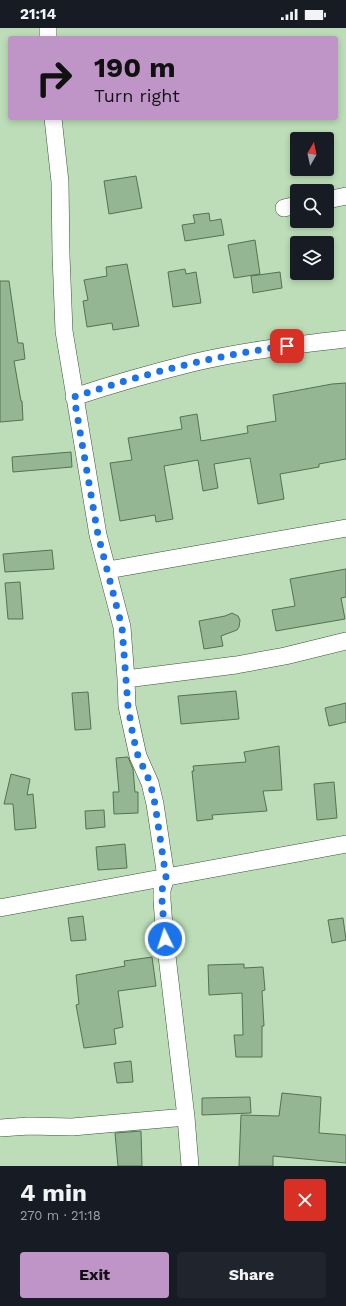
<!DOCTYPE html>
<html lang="en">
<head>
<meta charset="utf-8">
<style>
  body { margin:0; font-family:"Work Sans",sans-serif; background:#20242c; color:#f1f3f6; height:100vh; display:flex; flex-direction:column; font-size:15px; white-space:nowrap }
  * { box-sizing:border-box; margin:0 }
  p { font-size:13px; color:#9ea1a6 }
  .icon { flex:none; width:22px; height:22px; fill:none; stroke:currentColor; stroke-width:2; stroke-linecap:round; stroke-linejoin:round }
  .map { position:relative; height:1138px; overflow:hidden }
  .details { display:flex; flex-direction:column; background:#171b24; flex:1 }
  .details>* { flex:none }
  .top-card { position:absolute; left:8px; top:8px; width:330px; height:84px; border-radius:4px; box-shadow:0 2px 6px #0003; background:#bf95c8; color:#111; overflow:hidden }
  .needle { width:26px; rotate:9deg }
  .controls { position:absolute; left:290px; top:104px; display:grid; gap:8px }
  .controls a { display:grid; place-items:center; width:44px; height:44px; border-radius:4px; background:#171b24; box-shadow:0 2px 6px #0003; font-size:20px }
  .pin { position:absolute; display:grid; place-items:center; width:34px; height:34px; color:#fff; margin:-17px; border-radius:8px; box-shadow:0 2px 6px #0006 }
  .me { position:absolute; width:44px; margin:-22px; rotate:356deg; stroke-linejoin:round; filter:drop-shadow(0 0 3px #0008) }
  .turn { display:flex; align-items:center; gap:14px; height:84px; padding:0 20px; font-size:18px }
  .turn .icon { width:52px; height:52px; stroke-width:2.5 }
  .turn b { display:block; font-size:28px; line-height:34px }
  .round { display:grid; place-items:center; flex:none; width:42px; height:42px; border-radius:4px; background:#20242c }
  .summary { display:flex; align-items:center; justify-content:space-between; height:68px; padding:0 20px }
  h1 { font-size:24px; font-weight:700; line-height:30px }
  .cta { display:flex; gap:8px; margin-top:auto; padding:8px 20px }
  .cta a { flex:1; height:46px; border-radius:4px; background:#bf95c8; color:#111; font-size:16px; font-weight:700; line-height:46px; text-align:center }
  .cta a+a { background:#20242c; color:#f1f3f6 }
  .status { display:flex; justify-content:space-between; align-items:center; height:28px; padding:0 20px; background:#171b24; direction:ltr }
  .status svg { height:11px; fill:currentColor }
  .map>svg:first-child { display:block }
  .building { fill:#95b692; stroke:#557252 }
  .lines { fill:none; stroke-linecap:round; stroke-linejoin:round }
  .minor-casing { stroke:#385536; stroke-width:18 }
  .minor { stroke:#fff; stroke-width:17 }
  .route { stroke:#1a73e8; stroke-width:7; stroke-dasharray:0 12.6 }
</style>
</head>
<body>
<div class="status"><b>21:14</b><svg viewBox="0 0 49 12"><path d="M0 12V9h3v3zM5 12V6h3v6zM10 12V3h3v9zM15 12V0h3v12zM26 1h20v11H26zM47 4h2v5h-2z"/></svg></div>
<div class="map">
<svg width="346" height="1138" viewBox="0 0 346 1138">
  <rect width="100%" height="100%" fill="#bcddb8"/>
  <!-- building -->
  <path class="building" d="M136 148 142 180 109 186 104 153Z
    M209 185 210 193 221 191 224 207 185 213 182 197 195 195 193 187Z
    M255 212 260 246 234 250 228 217Z
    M127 236 139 298 113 302 112 295 87 299 83 273 88 272 84 252 107 248 106 239Z
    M185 241 186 246 196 244 201 275 173 279 168 244Z
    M280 244 282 260 253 265 251 248Z
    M0 253H9L18 315H23L25 331 14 333 21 373H22L23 392 0 394Z
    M346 355V431L319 436V439L280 446 284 471 258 476 250 430 214 436 218 460 203 463 198 432 164 438 173 491 156 494 155 487 120 493 110 435 132 432 128 410 182 401 180 389 197 386 201 413 248 405 247 398 276 393 273 367 332 356Z
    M71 424 72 439 13 444 12 429Z
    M52 522 54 541 5 544 3 526Z
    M346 541V569L341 570 345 591 276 603 272 582 295 578 290 551Z
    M20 554 23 591H8L5 555Z
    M232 585 238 588 240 592 239 599 237 602 221 608 223 618 204 621 199 593 225 588Z
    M236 663 239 691 181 696 178 668Z
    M88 664 91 701 75 702 72 665Z
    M346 675V694L329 698 325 680Z
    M279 718 282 762 263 763 267 783 212 787 213 791 197 793 192 743H194L193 738 246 734 244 724Z
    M128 729 133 741 135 764H138V785L114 786 113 764H119L116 730Z
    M11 746 30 751 27 767 33 766 36 800 15 802 13 776H4Z
    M334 754 337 790 317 792 314 756Z
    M104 782 105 799 86 801 85 783Z
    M125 816 127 840 98 842 96 819Z
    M83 888 86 912 71 913 68 890Z
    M343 890 346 912 332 915 328 892Z
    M152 929 156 958 118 963 123 999 114 1001 116 1016 84 1020 76 977 79 976 76 947 125 938 124 933Z
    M244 936V940L263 939 265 962 262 963 264 998H262V1029H236L234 1007H243L242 965 209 967 208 937Z
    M131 1033 133 1054 117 1055 114 1035Z
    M282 1065 321 1069 319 1105 346 1107V1135L273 1128V1138H239L241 1087 279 1088Z
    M250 1069 251 1085 202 1087V1070Z
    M141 1103 142 1138H118L115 1105Z"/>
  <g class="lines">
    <!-- minor casing -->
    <g class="minor-casing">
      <path id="minor" d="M48 0V10
        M53 90 60 154 61 227 64 303 98 507 122 599 126 651 127 678 138 728 150 755 155 776 166 849 162 862V872L165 911 186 1089 190 1138
        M327 172 346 168
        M284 180 297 177
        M74 369C113 356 152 345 192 335 243 323 294 317 346 311
        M108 542 346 500
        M126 651 236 637 285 628 346 613
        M0 880 346 816
        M0 1100 29 1098 72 1099 186 1089"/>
    </g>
    <!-- minor -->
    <use href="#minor" class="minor"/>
  </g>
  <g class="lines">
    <!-- route -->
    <path class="route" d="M165 911 162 872V862L166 849 155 776 150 754 138 728 133 708 128 678 122 599 98 507 74 369C144 346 215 327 287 318"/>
  </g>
</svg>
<div class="controls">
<a><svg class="needle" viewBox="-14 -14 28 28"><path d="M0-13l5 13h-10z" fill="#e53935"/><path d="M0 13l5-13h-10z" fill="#9ea1a6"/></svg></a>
<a><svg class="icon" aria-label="search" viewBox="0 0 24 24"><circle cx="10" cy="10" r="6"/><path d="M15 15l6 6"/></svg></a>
<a><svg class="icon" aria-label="layers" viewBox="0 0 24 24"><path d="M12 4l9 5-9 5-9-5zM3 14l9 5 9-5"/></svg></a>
</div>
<div class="pin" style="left:287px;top:318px;background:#d93025"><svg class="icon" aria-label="arrive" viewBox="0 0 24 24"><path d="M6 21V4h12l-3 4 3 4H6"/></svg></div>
<svg class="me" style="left:165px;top:911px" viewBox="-20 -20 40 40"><circle r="17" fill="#1a73e8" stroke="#fff" stroke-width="3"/><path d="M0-11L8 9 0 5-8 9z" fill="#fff"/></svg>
<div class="top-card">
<div class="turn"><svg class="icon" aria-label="right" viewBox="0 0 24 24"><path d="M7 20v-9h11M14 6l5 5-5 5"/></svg><div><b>190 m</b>Turn right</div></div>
</div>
</div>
<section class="details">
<div class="summary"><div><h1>4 min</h1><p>270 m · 21:18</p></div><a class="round" style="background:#d93025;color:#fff"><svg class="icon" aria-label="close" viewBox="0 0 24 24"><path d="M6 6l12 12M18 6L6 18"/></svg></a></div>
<div class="cta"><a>Exit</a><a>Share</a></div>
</section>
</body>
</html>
